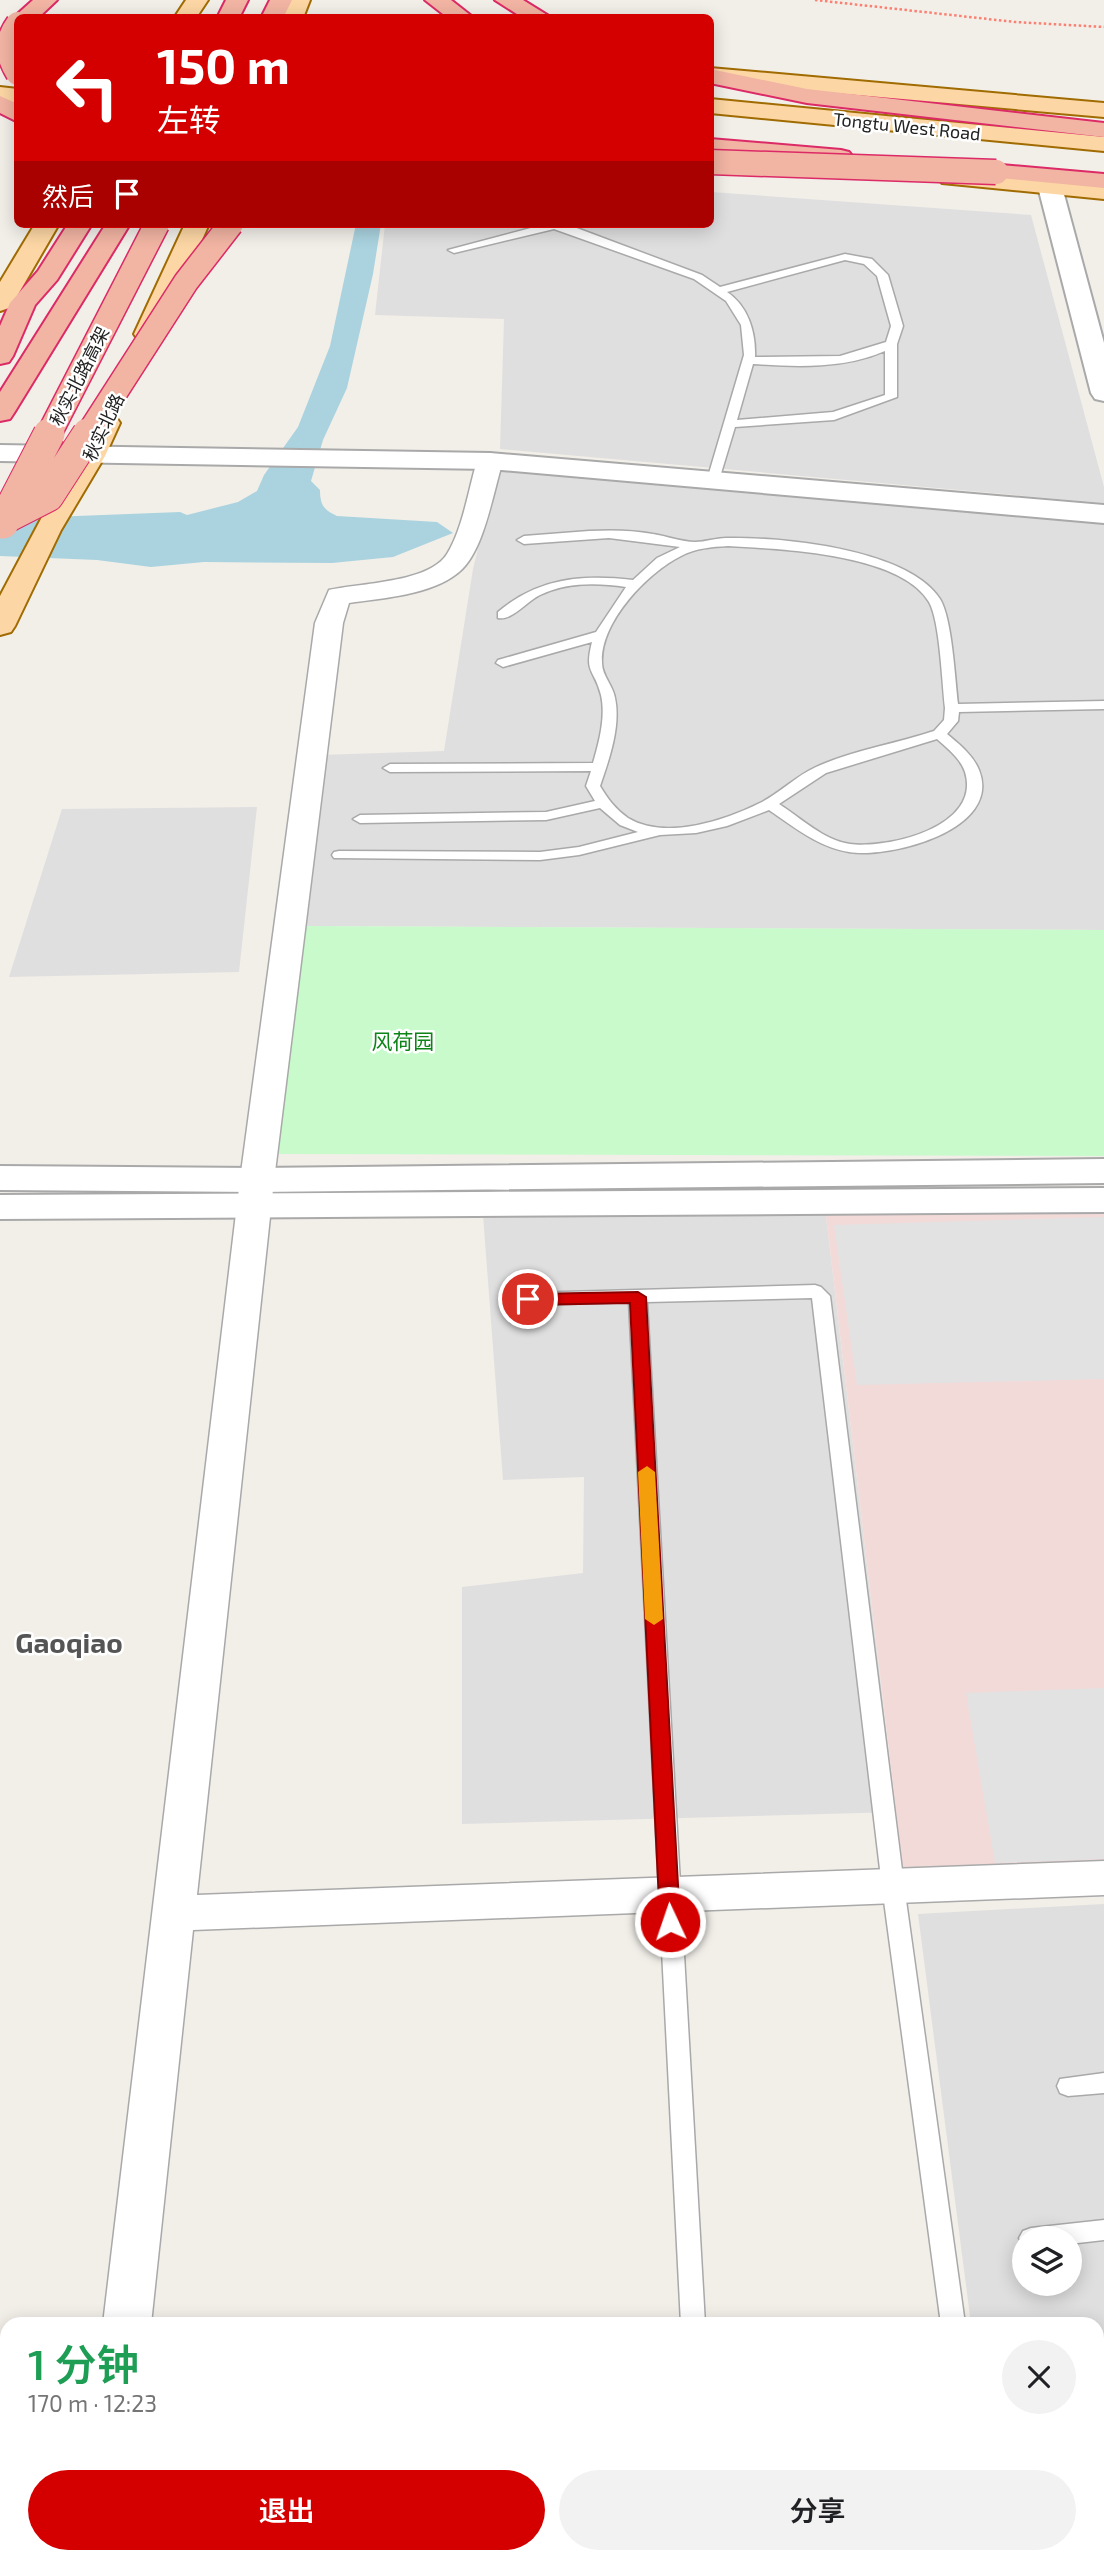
<!DOCTYPE html>
<html lang="zh">
<head>
<meta charset="utf-8">
<style>
  body { margin:0; font-family:"Exo 2","Noto Sans SC",sans-serif; background:#f2f2f2; color:#202124; height:100vh; display:flex; flex-direction:column; font-size:26px; white-space:nowrap }
  * { box-sizing:border-box; margin:0 }
  p { font-size:23px; color:#757577 }
  .icon { flex:none; width:38px; height:38px; fill:none; stroke:currentColor; stroke-width:2; stroke-linecap:round; stroke-linejoin:round }
  .map { position:relative; flex:1; overflow:hidden }
  .panel { position:absolute; left:0px; top:2317px; width:1104px; height:247px; display:flex; flex-direction:column; background:#fff; border-radius:21px 21px 0 0; box-shadow:0 4px 18px #0003 }
  .panel>* { flex:none }
  .guide { position:absolute; left:14px; top:14px; width:700px; height:214px; border-radius:10px; box-shadow:0 4px 18px #0003; background:#d40000; color:#fff; overflow:hidden }
  .fabs { position:absolute; left:1012px; top:2226px; display:grid; gap:14px }
  .fabs a { display:grid; place-items:center; width:70px; height:70px; border-radius:50%; background:#fff; box-shadow:0 4px 18px #0003; font-size:35px }
  .pin { position:absolute; display:grid; place-items:center; width:60px; height:60px; color:#fff; margin:-30px; border:4px solid #fff; border-radius:50%; box-shadow:0 2px 7px #0007 }
  .me { position:absolute; width:77px; margin:-38px; rotate:357deg; stroke-linejoin:round; filter:drop-shadow(0 0 5px #0008) }
  .turn { display:flex; align-items:center; gap:24px; height:147px; padding:0 28px; font-size:32px }
  .turn .icon { width:91px; height:91px; stroke-width:2.5 }
  .turn b { display:block; font-size:49px; line-height:60px }
  .then { display:flex; align-items:center; height:66px; padding:0 28px; background:#0003; gap:14px; font-size:26px }
  .round { display:grid; place-items:center; flex:none; width:74px; height:74px; border-radius:37px; background:#f2f2f2 }
  .headline { display:flex; align-items:center; justify-content:space-between; height:119px; padding:0 28px }
  h1 { font-size:42px; font-weight:600; line-height:52px; color:#1e9e55 }
  .button { display:flex; gap:14px; margin-top:auto; padding:14px 28px }
  .button a { flex:1; height:80px; border-radius:42px; background:#d40000; color:#fff; font-size:28px; font-weight:600; line-height:80px; text-align:center }
  .button a+a { background:#f2f2f2; color:#202124 }
  .map>svg:first-child { display:block }
  .residential { fill:#e0dfdf; fill-rule:evenodd }
  .commercial { fill:#f2dad9 }
  .park { fill:#c8facc }
  .parking { fill:#e2e2e2 }
  .water { fill:#aad3df }
  .lines { fill:none; stroke-linecap:round; stroke-linejoin:round }
  .service-casing { stroke:#a9a9a9; stroke-width:3 }
  .minor-casing { stroke:#a9a9a9; stroke-width:3 }
  .tertiary-casing { stroke:#a9a9a9; stroke-width:4 }
  .primary-casing { stroke:#a06b00; stroke-width:4 }
  .trunk-casing { stroke:#dc2a67; stroke-width:4 }
  .path { stroke:#fa8072; stroke-width:2.5; stroke-dasharray:2.5 2.5; stroke-linecap:butt }
  .service { fill:#fff; fill-rule:evenodd }
  .minor { fill:#fff; fill-rule:evenodd }
  .tertiary { fill:#fff; fill-rule:evenodd }
  .primary { fill:#fcd6a4; fill-rule:evenodd }
  .trunk { fill:#f2b4a3; fill-rule:evenodd }
  .trunk-bridge-far1-casing { stroke:#dc2a67; stroke-width:27; stroke-linecap:butt }
  .trunk-bridge-casing { stroke:#dc2a67; stroke-width:33; stroke-linecap:butt }
  .trunk-bridge-far1 { stroke:#f2b4a3; stroke-width:24 }
  .trunk-bridge { stroke:#f2b4a3; stroke-width:31 }
  .route { fill:#d40000; stroke:#8a0000; stroke-width:2 }
  .slow { fill:#f59e0b }
  .labels { text-anchor:middle; dominant-baseline:central; stroke-width:5; stroke-linejoin:round; paint-order:stroke }
  .far-street-label { font-size:18px; fill:#222; stroke:#fff }
  .park-label { font-size:21px; fill:#0c8416; stroke:#fff }
  .district-label { font-size:28px; font-weight:bold; fill:#555; stroke:#fff }
</style>
</head>
<body>
<div class="map">
<svg width="1104" height="2563" viewBox="0 0 1104 2563">
  <rect width="100%" height="100%" fill="#f2efe9"/>
  <!-- residential -->
  <path class="residential" d="M711 192 1031 215 1104 487V503L500 449 504 319 375 315 385 224H710Z
    M498 467 1104 524V930L299 926 319 755 444 751 473 569Z
    M257 807 239 972 9 977 62 809Z
    M825 1207 896 1812 462 1824V1587L583 1573 584 1477 503 1480 483 1215Z
    M1104 1904V2427H1097V2324H971L918 1914ZM1024 2238H1069V2284H1024Z"/>
  <!-- commercial -->
  <path class="commercial" d="M1104 1205V1869L904 1878 825 1207Z"/>
  <!-- park -->
  <path class="park" d="M299 926 1104 930V1156L278 1154Z"/>
  <!-- parking -->
  <path class="parking" d="M1104 1217V1379L857 1385 834 1225Z
    M1104 1688V1859L995 1863 966 1693Z"/>
  <!-- water -->
  <path class="water" d="M356 224H381L373 274 347 388 323 440 311 481 320 490C320 505 324 510 337 516L437 522 453 533 393 557 332 563 204 562 151 567 97 560 0 556V519L180 512 187 515 238 502 257 491 264 475 298 427 330 346Z"/>
  <g class="lines">
    <!-- service casing -->
    <g class="service-casing">
      <path id="service" d="M546 224H566L702 275 720 287 845 254 872 259 888 275 903 326 897 344V397L834 420 735 427 719 480 709 483 707 480 744 355 741 325 726 301 694 279 554 229 454 253 448 250ZM845 260 864 264 877 276 891 326 886 342 840 356 755 357C756 332 748 306 727 292ZM885 351V395L833 412 737 420 753 364C797 367 844 369 885 351Z
        M589 531C611 530 632 530 653 534 666 536 682 542 695 542 705 542 716 538 726 538 782 537 908 549 940 599 952 618 955 679 958 704L1104 701V709L959 712 958 721 947 734C959 744 973 755 979 770 1003 830 889 859 849 852 818 847 794 827 769 810L727 826 696 833 660 835 579 855 540 860 334 858 332 855 334 852 339 851 540 852 579 847 638 832 620 825 600 808 546 820 360 823 353 819 360 815 546 812 595 801 586 786 591 771 390 772 383 768 390 764 593 763C599 742 606 717 601 695 594 668 584 674 592 642L503 667 496 663 498 660 596 632 626 587C597 583 567 582 540 595 527 601 512 621 498 618V612C538 578 582 574 633 580L657 558 680 547 609 538 524 544 517 540 524 536ZM728 546C779 549 900 553 929 602 940 621 942 683 945 708L944 720 934 731C895 744 854 750 816 767 796 776 781 792 762 802 726 820 666 841 628 818 615 809 608 799 600 786 609 760 621 726 615 698 613 685 602 676 602 663 600 622 647 573 681 556 696 548 712 547 728 546ZM937 739C947 748 961 759 965 772 982 827 888 849 850 844 823 840 801 818 779 804L826 773Z
        M815 1285 821 1287 830 1296 904 1886 965 2324H941L882 1886 812 1298 647 1302 705 2324H681L629 1302 528 1305 519 1299 528 1293Z
        M1104 2073V2093L1068 2096 1060 2093 1057 2086 1060 2079Z
        M1104 2220V2240L1069 2244V2238H1024V2246L1019 2238 1023 2231 1031 2228Z
        M693 2557H718L720 2563H694Z
        M973 2557H998L1000 2563H974Z"/>
    </g>
    <!-- minor casing -->
    <g class="minor-casing">
      <path id="minor" d="M490 453 499 456 503 461C493 492 484 552 459 572 432 595 383 598 349 603L343 623 274 1180 197 1895 1104 1861V1895L193 1930 151 2324H103L240 1180 315 623 329 590C359 583 429 583 447 554 463 528 468 491 477 461L481 456Z
        M75 2557H125L124 2563H74Z"/>
    </g>
    <!-- tertiary casing -->
    <g class="tertiary-casing">
      <path id="tertiary" d="M1050 180 1059 182 1062 187 1104 343V401L1095 399 1091 393 1038 187 1041 182Z
        M0 445 490 453 1104 505V523L490 469 0 461Z
        M1104 1159V1183L257 1192 0 1190V1166L257 1168Z
        M1104 1188V1212L0 1219V1195Z"/>
    </g>
    <!-- primary casing -->
    <g class="primary-casing">
      <path id="primary" d="M186 0H208L196 18H174Z
        M288 0H310L303 18H281Z
        M710 68 1104 103V117L710 82Z
        M0 87 18 89V103L0 101Z
        M710 99 1104 137V151L710 113Z
        M950 171 1104 185V199L942 183 938 178 942 173Z
        M35 224H59L13 303 9 308 0 311V282Z
        M185 224H209L160 334 156 340H138L134 334Z
        M106 415 116 417 120 423 105 456 61 530 15 626 11 632 0 635V596L92 423 96 417Z"/>
    </g>
    <!-- trunk casing -->
    <g class="trunk-casing">
      <path id="trunk" d="M33 0H57L38 18H18L16 23 13 18Z
        M226 0H248L239 18H217Z
        M270 0H292L283 18H261Z
        M425 0H451L474 18H448Z
        M495 0H523L552 18H523Z
        M710 69 807 89 1104 123V137L807 103 710 83Z
        M0 96 18 104V122L0 113Z
        M710 139 841 150 849 152 853 157 849 162 841 164 710 153Z
        M957 161 1104 174V188L949 173 945 168 949 163Z
        M68 224H92L57 280 35 305 13 356 9 362 0 364V326L10 303 38 271Z
        M106 224H130L14 413 10 419 0 421V392Z"/>
    </g>
    <!-- path -->
    <path class="path" d="M815 0 1015 22 1104 27"/>
    <!-- service -->
    <use href="#service" class="service"/>
    <!-- minor -->
    <use href="#minor" class="minor"/>
    <!-- tertiary -->
    <use href="#tertiary" class="tertiary"/>
    <!-- primary -->
    <use href="#primary" class="primary"/>
    <!-- trunk -->
    <use href="#trunk" class="trunk"/>
    <!-- trunk-bridge-far1 casing -->
    <g class="trunk-bridge-far1-casing">
      <path id="trunk-bridge-far1" d="M18 24C5 42 7 55 18 73
        M710 162 996 172
        M48 436 157 224
        M87 436 186 282 231 224"/>
    </g>
    <!-- trunk-bridge casing -->
    <g class="trunk-bridge-casing">
      <path id="trunk-bridge" d="M5 518 48 496 88 434
        M3 523 49 434"/>
    </g>
    <!-- trunk-bridge-far1 -->
    <use href="#trunk-bridge-far1" class="trunk-bridge-far1"/>
    <!-- trunk-bridge -->
    <use href="#trunk-bridge" class="trunk-bridge"/>
  </g>
  <!-- route -->
  <path class="route" d="M638 1292 646 1297 680 1922 677 1927H663L660 1922 630 1303 528 1305 520 1299 528 1294Z"/>
  <!-- slow -->
  <path class="slow" d="M647 1466 655 1472 663 1619 654 1625 645 1619 638 1472Z"/>
  <g class="labels">
    <!-- far-street labels -->
    <g class="far-street-label">
      <text transform="translate(907 126) rotate(6)">Tongtu West Road</text>
      <text transform="translate(79 376) rotate(-63)">秋实北路高架</text>
      <text transform="translate(103 427) rotate(-65)">秋实北路</text>
    </g>
    <!-- park labels -->
    <g class="park-label">
      <text x="403" y="1040">风荷园</text>
    </g>
    <!-- district labels -->
    <g class="district-label">
      <text x="69" y="1642">Gaoqiao</text>
    </g>
  </g>
</svg>
<div class="fabs">
<a><svg class="icon" aria-label="layers" viewBox="0 0 24 24"><path d="M12 4l9 5-9 5-9-5zM3 14l9 5 9-5"/></svg></a>
</div>
<div class="pin" style="left:528px;top:1299px;background:#d93025"><svg class="icon" aria-label="arrive" viewBox="0 0 24 24"><path d="M6 21V4h12l-3 4 3 4H6"/></svg></div>
<svg class="me" style="left:670px;top:1922px" viewBox="-20 -20 40 40"><circle r="17" fill="#d40000" stroke="#fff" stroke-width="3"/><path d="M0-11L8 9 0 5-8 9z" fill="#fff"/></svg>
<div class="guide">
<div class="turn"><svg class="icon" aria-label="left" viewBox="0 0 24 24"><path d="M17 20v-9H6M10 6l-5 5 5 5"/></svg><div><b>150 m</b>左转</div></div>
<div class="then">然后<svg class="icon" aria-label="arrive" viewBox="0 0 24 24"><path d="M6 21V4h12l-3 4 3 4H6"/></svg></div>
</div>
<section class="panel">
<div class="headline"><div><h1>1 分钟</h1><p>170 m · 12:23</p></div><a class="round"><svg class="icon" aria-label="close" viewBox="0 0 24 24"><path d="M6 6l12 12M18 6L6 18"/></svg></a></div>
<div class="button"><a>退出</a><a>分享</a></div>
</section>
</div>
</body>
</html>
